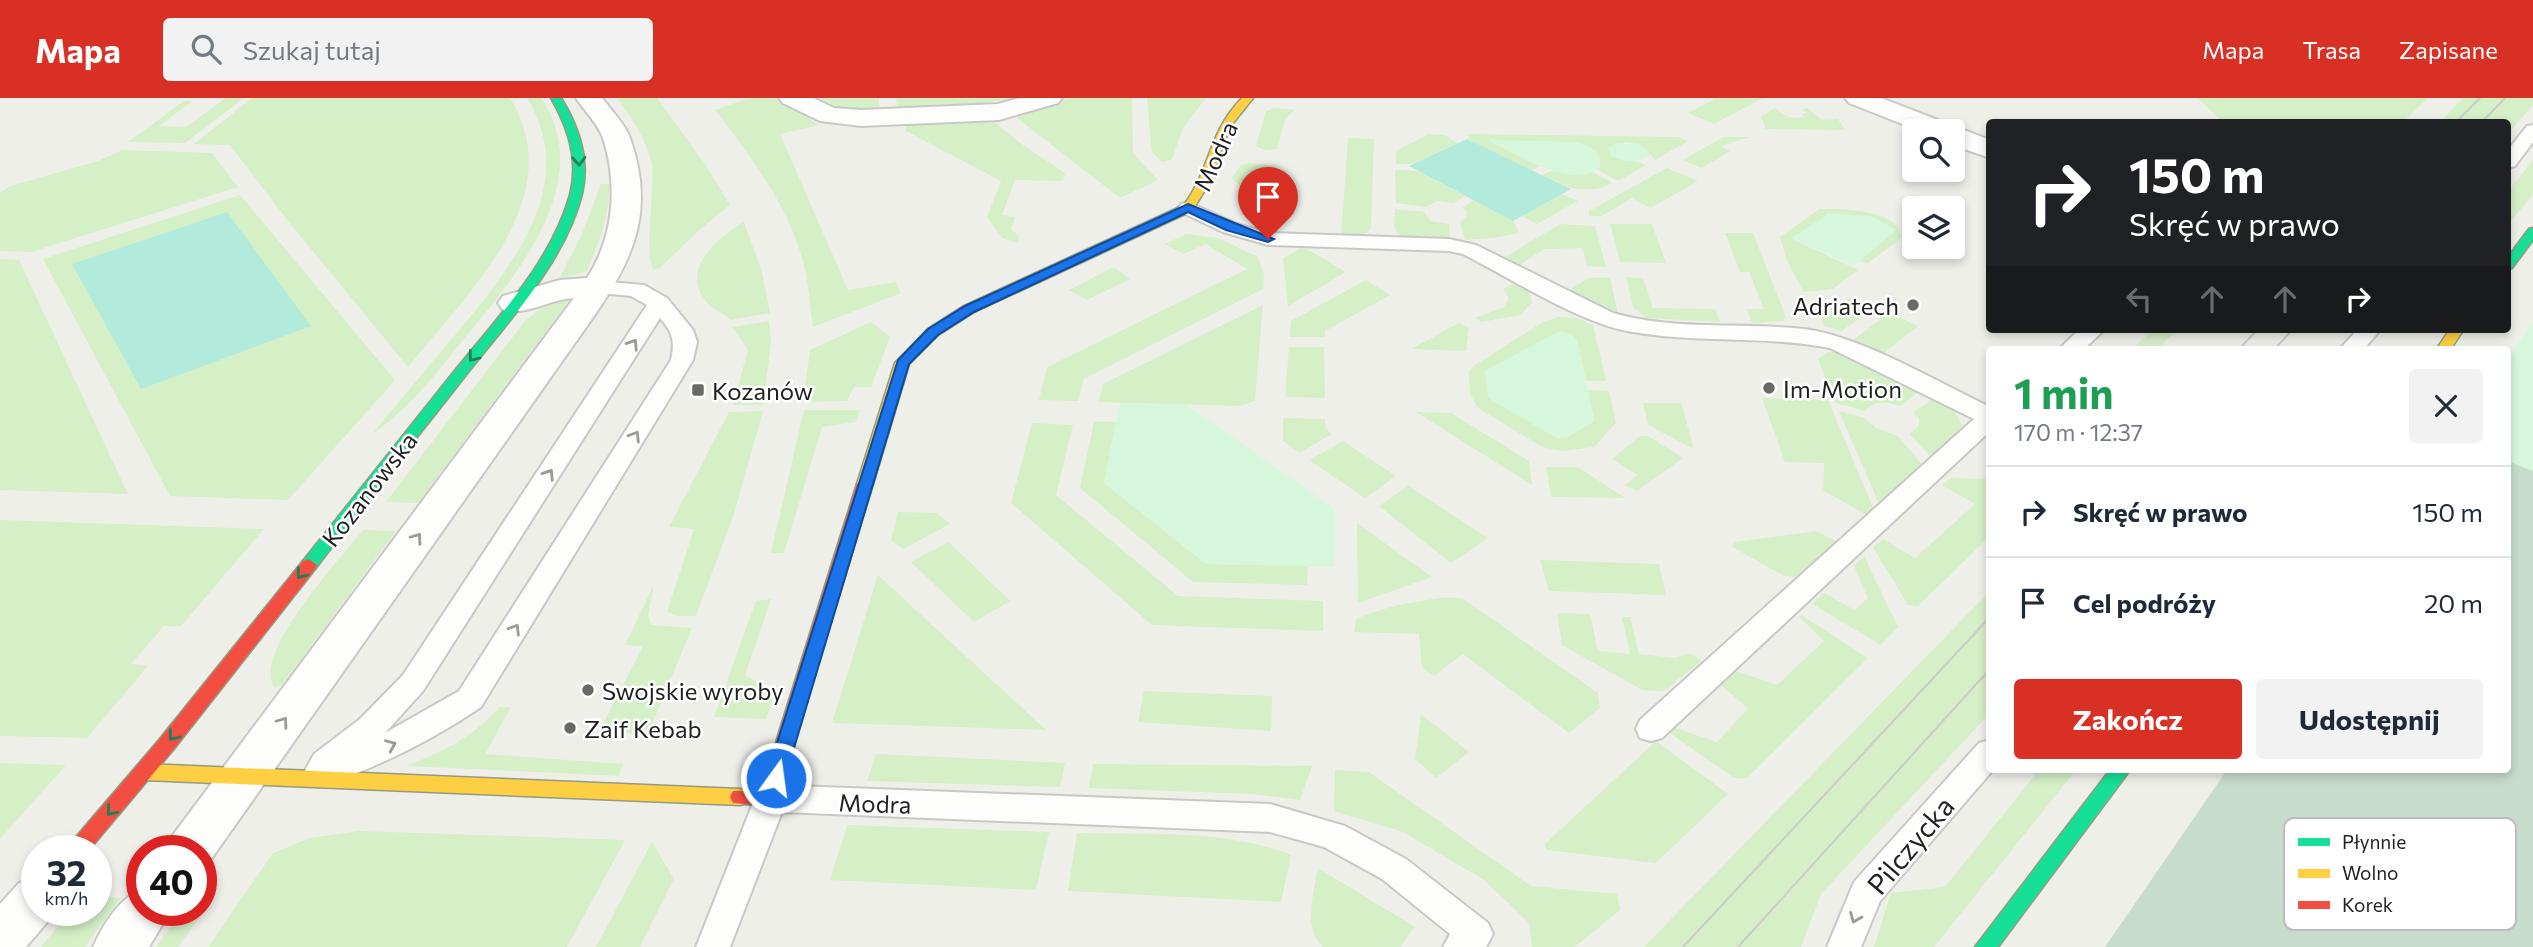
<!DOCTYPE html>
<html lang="pl">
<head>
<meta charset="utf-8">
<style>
  body { margin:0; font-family:Commissioner,sans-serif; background:#f2f2f3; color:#1f2937; height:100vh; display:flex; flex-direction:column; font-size:26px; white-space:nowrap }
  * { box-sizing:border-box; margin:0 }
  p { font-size:23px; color:#747a83 }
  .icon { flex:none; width:38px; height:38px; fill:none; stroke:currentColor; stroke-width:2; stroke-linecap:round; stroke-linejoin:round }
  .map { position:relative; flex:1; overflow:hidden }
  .side { position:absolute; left:1986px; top:248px; width:525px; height:427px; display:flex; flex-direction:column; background:#fff; border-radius:7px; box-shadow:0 4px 10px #0003 }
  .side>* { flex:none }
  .top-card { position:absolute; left:1986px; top:21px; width:525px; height:214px; border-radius:7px; box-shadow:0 4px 10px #0003; background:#202124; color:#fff; overflow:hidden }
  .tools { position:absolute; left:1902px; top:21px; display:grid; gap:14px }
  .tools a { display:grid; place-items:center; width:63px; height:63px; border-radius:7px; background:#fff; box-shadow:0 4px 10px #0003; font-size:35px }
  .speed { position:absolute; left:21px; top:737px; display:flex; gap:14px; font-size:35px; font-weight:700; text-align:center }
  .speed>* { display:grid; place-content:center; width:91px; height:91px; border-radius:50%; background:#fff; box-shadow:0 4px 10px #0003; line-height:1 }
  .speed small { font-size:18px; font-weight:400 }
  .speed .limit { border:10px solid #d22; background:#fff; color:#111 }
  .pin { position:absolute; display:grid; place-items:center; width:60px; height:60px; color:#fff; margin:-72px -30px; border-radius:50% 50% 50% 0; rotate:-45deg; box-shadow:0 0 7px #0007 }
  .pin .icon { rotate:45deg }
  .me { position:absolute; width:77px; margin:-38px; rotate:14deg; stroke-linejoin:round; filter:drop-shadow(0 0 5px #0008) }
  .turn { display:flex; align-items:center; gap:24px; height:147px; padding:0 28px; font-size:32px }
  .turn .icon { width:91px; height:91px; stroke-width:2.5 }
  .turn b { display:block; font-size:49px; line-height:60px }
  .lanes { display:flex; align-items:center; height:66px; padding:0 28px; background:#0003; justify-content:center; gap:35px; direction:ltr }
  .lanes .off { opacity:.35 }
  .round { display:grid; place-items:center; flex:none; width:74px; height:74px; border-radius:7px; background:#f2f2f3 }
  .summary { display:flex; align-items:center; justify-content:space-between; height:119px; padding:0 28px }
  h1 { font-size:42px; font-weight:700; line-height:52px; color:#1e9e55 }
  .button { display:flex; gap:14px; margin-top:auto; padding:14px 28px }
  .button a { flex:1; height:80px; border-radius:7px; background:#d93025; color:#fff; font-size:28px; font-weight:700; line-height:80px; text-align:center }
  .button a+a { background:#f2f2f3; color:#1f2937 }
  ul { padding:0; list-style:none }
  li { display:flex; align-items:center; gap:21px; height:91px; padding:0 28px; border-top:2px solid #e0e1e3 }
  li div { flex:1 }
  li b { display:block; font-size:26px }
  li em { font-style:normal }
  header { display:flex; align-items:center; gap:42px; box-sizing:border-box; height:98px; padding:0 35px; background:#d93025; color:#fff }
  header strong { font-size:33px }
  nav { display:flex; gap:38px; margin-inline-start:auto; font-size:24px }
  .search { width:490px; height:63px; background:#f2f2f3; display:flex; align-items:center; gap:18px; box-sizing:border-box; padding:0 24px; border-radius:7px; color:#747a83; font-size:26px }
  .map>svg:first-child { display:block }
  .grass { fill:#d5efc7 }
  .cemetery { fill:#c7dccc }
  .park { fill:#d6f7dc }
  .pitch { fill:#b2ebdc }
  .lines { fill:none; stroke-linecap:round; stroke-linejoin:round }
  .lane-casing { stroke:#c8c8c6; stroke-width:4 }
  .street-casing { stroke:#c8c8c6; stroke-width:4 }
  .fast-casing { stroke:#949b80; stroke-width:3 }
  .slow-casing { stroke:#949b80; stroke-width:3 }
  .jam-casing { stroke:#949b80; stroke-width:3 }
  .lane { fill:#fdfdfc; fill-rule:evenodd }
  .street { fill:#fdfdfc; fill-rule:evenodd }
  .fast { fill:#16e098; fill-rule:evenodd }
  .slow { fill:#ffcf43; fill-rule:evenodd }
  .jam { fill:#f24e42; fill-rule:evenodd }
  .tram { stroke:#cbcbcb; stroke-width:2 }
  .oneway { stroke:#1c805c }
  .oneway2 { stroke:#9a9a99 }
  .route { fill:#1a73e8; stroke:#114b97; stroke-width:2 }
  .poi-dot { fill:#696967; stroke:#fff; stroke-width:2.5 }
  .labels { text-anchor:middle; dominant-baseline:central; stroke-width:5; stroke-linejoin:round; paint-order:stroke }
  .street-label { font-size:24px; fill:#212121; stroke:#fff }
  .poi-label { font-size:24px; fill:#212121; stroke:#fff; text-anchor:start }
  .near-street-label { font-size:28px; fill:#212121; stroke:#fff }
  .key { fill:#fff; stroke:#bcbcbc; stroke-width:2 }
  .key-label { font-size:19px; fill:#212121 }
</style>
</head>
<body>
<header>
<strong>Mapa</strong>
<div class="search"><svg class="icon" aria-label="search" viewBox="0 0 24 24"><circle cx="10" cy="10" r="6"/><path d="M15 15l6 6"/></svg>Szukaj tutaj</div>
<nav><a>Mapa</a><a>Trasa</a><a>Zapisane</a></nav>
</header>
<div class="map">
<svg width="2533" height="849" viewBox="0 0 2533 849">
  <rect width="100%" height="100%" fill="#efefea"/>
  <!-- grass -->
  <path class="grass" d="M226 0H244L185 45 128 44 184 3H193L159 28 186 29Z
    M252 0H510C572 100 466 196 408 269L288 123 230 47 194 46Z
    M527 0H541C598 83 515 179 464 241 436 275 409 312 372 336 398 305 424 273 451 242 507 175 582 89 527 0Z
    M617 0H657L705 66 730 107 697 134 660 170 654 172C642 156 657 88 651 63 645 39 631 18 617 0Z
    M750 0H774L820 27 780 36 848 192 896 184 901 195 813 229C810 210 809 190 805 171 792 113 751 58 715 12Z
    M818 0H879V12H845Z
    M896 0H1020L957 8 897 10Z
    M1069 0H1132L1133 55 1158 82 1120 100 1017 20Z
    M1147 0H1206L1183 30 1172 61 1162 64 1152 54Z
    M1717 0H1763L1714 26 1688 15Z
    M2198 0H2428L2403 24H2223Z
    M2463 0H2533V7L2508 36V24H2440Z
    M1274 10 1295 12 1285 21 1277 51 1264 52 1256 48 1266 13Z
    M1775 10C1784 19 1792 21 1805 19L1802 16 1807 15 1802 11 1808 10 1822 22 1838 21 1845 32 1766 31 1761 19Z
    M993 23 1020 45 1065 75 1063 83 1015 82 1002 117 1015 119 1011 132 1020 138 1017 145 1002 140 987 119 1001 83 906 33V26Z
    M1429 36 1444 37 1458 45 1413 66H1396V53Z
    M1468 36 1679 39 1688 43 1655 62 1640 46 1624 44 1610 57C1621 64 1634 61 1646 67L1618 83 1597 71 1600 68 1599 59 1590 49 1535 66 1540 68 1532 72 1469 42Z
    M1723 39H1749L1721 48 1730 53 1702 70 1683 62Z
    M1348 40 1374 41 1371 130C1363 140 1353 138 1341 138Z
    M122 52 212 55 238 89 31 154 0 153V95L10 88 98 63Z
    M2533 62V96L2508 127V93Z
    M1249 65 1276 68 1275 91 1243 90 1231 80 1241 67Z
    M1667 70 1698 83 1651 110 1631 100 1602 118H1589V113Z
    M1395 72 1418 73 1465 98 1453 105 1437 103 1426 109 1396 105Z
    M1551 73 1578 76 1592 74 1613 85C1584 98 1569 90 1542 77Z
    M601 86H609C610 118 599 144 587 173L559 181 582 136Z
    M1562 96 1578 103 1537 126 1522 118Z
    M240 97 395 282 288 402 170 398 43 161Z
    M1474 102 1513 123 1519 135 1493 140 1465 142 1460 124 1466 120 1467 114 1463 109Z
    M1395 111 1424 114 1430 123 1449 126 1450 142C1439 141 1402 145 1396 133 1393 128 1395 117 1395 111Z
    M1819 111C1840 111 1899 110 1902 140L1868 165 1859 163 1896 132 1829 115 1793 141 1858 172 1833 191 1804 194 1787 163 1780 139Z
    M744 124 762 174 770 215 731 222C723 215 711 211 705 202 680 170 719 139 744 124Z
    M1560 126 1595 128 1606 169 1587 168 1583 150 1544 151 1520 167 1505 159Z
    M1610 126H1652L1666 165 1620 164Z
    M1725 135H1753L1786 219 1783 223 1752 225 1747 211H1764L1749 174H1740Z
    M1186 136 1218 140 1258 159 1264 177 1263 191 1084 281 1078 303 1039 302 1047 269 1247 171 1206 146 1183 156 1165 146Z
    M1301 150 1307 151 1346 174 1288 208 1283 160Z
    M0 161 19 162 128 396 0 392Z
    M1114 169 1130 181 1087 202 1069 192Z
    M1626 179 1643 180 1653 210 1715 211 1720 224 1647 220 1633 209Z
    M1589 180H1610L1619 220 1566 194Z
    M1366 182 1390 197 1325 233V239H1290L1291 223Z
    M1520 183 1527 188 1532 204 1521 217 1481 224 1475 220 1504 209 1509 200 1503 191Z
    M562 201 569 202 418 405 386 404 525 223 540 211Z
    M1846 201C1856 201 1867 204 1871 213L1841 233 1824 228 1820 219Z
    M1263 207 1255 303 1240 308 1099 304 1103 286Z
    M1889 215 1918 228 1882 256 1853 242Z
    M1559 219 1577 220 1593 227 1606 283H1586L1577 241 1488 298 1557 340 1568 339 1594 323 1588 292 1609 293 1616 325 1594 349 1562 353 1542 349 1478 310 1470 296 1469 273 1472 269 1543 224Z
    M769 223 771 245 763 307H733L748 252 732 229Z
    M871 224 890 239 871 289H854L847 303 803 304 810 252Z
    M1459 225 1469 230 1466 253 1411 251Z
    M2154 231 2176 233 2156 252H2131Z
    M1289 249H1324L1325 300 1285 299Z
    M1828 254H1841L1923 291 1900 308C1888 303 1874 302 1865 313L1836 305 1818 261Z
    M1936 299 1953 311 1962 327 1956 339 1932 360 1910 336 1919 328V321L1913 314Z
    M1762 300 1828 302 1874 412 1868 418 1823 392 1824 365 1785 364Z
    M1643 305H1681L1694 351 1648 327Z
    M804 312H860L856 324 822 329 784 455H771Z
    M763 313 734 416 696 518H678L667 514 694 431 669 429 729 314Z
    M1839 313 1865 320 1876 330 1898 338 1923 368 1880 408Z
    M1416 314 1451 315 1529 363 1532 387Z
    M1283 320 1325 321V330L1332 336 1300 355 1283 343Z
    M1094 324H1116L1104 385 1206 466 1308 468 1307 487 1193 484 1080 390Z
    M1032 325 1073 327 1056 397 1178 498 1323 503V533L1152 527 1011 405Z
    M1640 338H1648L1683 360 1637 393 1625 387 1638 377 1612 361Z
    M1343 343 1396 378 1365 400 1309 362Z
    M1546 369H1578L1625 400 1551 399Z
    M1951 380 1990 381V438L1918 508 1908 507 1873 449 1883 441 1915 460 1975 406 1942 387Z
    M1408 388 1488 440 1451 465 1379 408Z
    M898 414 937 415 950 426 903 451 891 442Z
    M0 422 264 431 181 528H164L131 566 148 568 87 640 0 638Z
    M1357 425 1432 479 1358 505Z
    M363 432 396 433 282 587 274 589C252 555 341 460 363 432Z
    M1817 433 1837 444 1796 479 1784 478 1731 448 1736 444Z
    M949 444 1010 503 974 524 911 464Z
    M1864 458 1898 529 1881 547 1812 506 1824 495 1854 512 1868 500 1854 468Z
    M1540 462 1659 466 1666 497 1549 493Z
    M878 477 1046 632 832 625Z
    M654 486 648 518 652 527 692 530 648 636 599 634 643 548 625 547Z
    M1990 493V615L1821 796 1801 849H1644Z
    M1441 500H1462L1598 595 1600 610 1569 635 1463 556 1434 578 1422 569 1419 536 1354 534 1356 521C1382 509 1412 504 1441 500Z
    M771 501 745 577 775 594 766 621 714 619 756 503Z
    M1557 515 1590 516 1598 553 1630 556 1622 519H1630L1639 556 1675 560 1690 555 1701 563 1664 593 1642 592 1562 547Z
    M1801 517 1868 560 1747 680H1734L1667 633 1672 629 1717 644 1748 610 1719 586 1736 573 1777 587 1824 543 1799 519Z
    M1144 593 1272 598 1271 633 1138 624Z
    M500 609H511L485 656 623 666 619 678 407 668C445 652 472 640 500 609Z
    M1421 616 1469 654 1436 680 1415 661Z
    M1656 643 1728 696 1656 765 1546 752 1545 746Z
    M876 656 1065 665 1060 689 867 683Z
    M0 665 66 667 0 741Z
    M1093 666 1312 668 1300 702 1253 696 1089 690Z
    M1335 672 1369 674 1531 788 1617 796 1620 812 1575 849H1532L1529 825 1484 782 1403 734 1334 713Z
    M2039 672H2076L1934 849H1874L1891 795 1945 789Z
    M847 727 1049 734 1036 792 830 782Z
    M358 733 625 742 567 849H208L273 755 310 740Z
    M1077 735C1147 737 1225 731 1291 757L1281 804 1068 793Z
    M652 744 674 781 640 849H596Z
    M1318 770 1415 829 1400 849H1323C1302 829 1314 795 1318 770Z
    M96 798 121 800 85 849H41L71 812H96Z
    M182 812H194L201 817 178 849H156Z"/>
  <!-- cemetery -->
  <path class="cemetery" d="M2508 363 2533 373V849H2105L2227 672H2508Z"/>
  <!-- park -->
  <path class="park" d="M1488 42 1578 44 1596 53 1601 65C1584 99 1510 53 1488 42Z
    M1616 45 1640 46 1649 54V58C1637 66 1622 65 1610 57L1608 50Z
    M1829 115 1871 118 1896 132 1853 168 1792 140Z
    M2533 223V373L2508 363V260Z
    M1559 233 1570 236 1577 241 1594 323 1568 339 1556 340 1493 303 1488 298 1485 273Z
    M1120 305 1187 307 1335 411 1334 469 1206 466 1104 385Z"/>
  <!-- pitch -->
  <path class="pitch" d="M1467 41 1571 91 1513 123 1409 68Z
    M227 114 311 228 141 291 72 166Z"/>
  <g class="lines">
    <!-- lane casing -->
    <g class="lane-casing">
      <path id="lane" d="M2533 27V44L2515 68 2508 70V52L2527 28Z
        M1188 104 1237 126 1269 135 1449 141 1476 147 1613 215C1675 233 1740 224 1804 231 1861 238 1937 284 1990 309V333L1662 640 1651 643 1640 640 1636 631 1640 622 1974 321 1830 250C1763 237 1694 246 1627 233 1577 223 1510 180 1463 156L1449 153 1268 147 1223 134 1181 114 1178 110 1181 106Z
        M597 183 644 187 667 200 693 232 697 244 693 262 481 609C431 643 376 670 319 689L308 685 303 676 314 656 360 621 403 577 647 207 631 198 589 194 586 189 589 184ZM660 220C673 235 675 243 671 262L459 593 385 635 423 593Z
        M2080 231H2105L2083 252H2058Z
        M2358 231H2381L2363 252H2339Z
        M1990 642V672H1993L1880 803 1861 849H1827L1854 784 1979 645Z
        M771 687 1270 706 1345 728 1406 761 1488 825 1493 836 1486 849H1443L1450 836 1382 781 1324 749 1270 734 782 714 730 849H696L755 700 760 691Z"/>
    </g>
    <!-- street casing -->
    <g class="street-casing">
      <path id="street" d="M576 0H602C611 12 625 26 630 40 655 111 635 159 594 218L207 767 201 769V752H166L173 737 574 200C550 201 527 218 503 212L498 205 503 198 560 182 587 180C614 139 618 87 603 40 598 26 584 12 576 0Z
        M779 0H813L834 10 861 12 998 6 1020 0H1062L1058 5 999 22 861 28 820 23 783 5Z
        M1845 0H1881L1990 42V60L1953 47V33H1920L1849 5Z
        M37 778V812H56L55 815 26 849H0V806L19 785Z
        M142 791V812H171L149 849H93C103 827 119 800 142 791Z"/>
    </g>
    <!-- fast casing -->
    <g class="fast-casing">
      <path id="fast" d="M551 0H561C579 29 590 62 582 96 565 165 504 228 462 282 412 345 363 408 315 471H303L301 467 303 463C353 400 403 337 453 275 496 221 551 165 570 97 579 63 568 29 551 0Z
        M2533 130V142L2512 170 2508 171V159L2529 131Z
        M2110 672H2130L1998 849H1975Z"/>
    </g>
    <!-- slow casing -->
    <g class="slow-casing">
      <path id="slow" d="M1242 0H1253L1230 29 1210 84 1192 113 974 214 938 237 909 266 873 386 870 390H860L857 386 895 265 928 231 964 208 1184 107C1211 71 1207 36 1242 0Z
        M2450 231H2464L2450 252H2436Z
        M145 666 740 691 747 693 750 699 747 705 740 707 145 682 138 679 136 674 138 669Z"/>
    </g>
    <!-- jam casing -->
    <g class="jam-casing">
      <path id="jam" d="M865 381 873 386 795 641 781 700 778 706 771 708 733 705 730 699 733 693 764 692 777 641 857 386Z
        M309 461 317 467 315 471 173 652 89 752H67L70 746 159 642 303 463Z"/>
    </g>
    <!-- lane -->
    <use href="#lane" class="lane"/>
    <!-- street -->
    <use href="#street" class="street"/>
    <!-- fast -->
    <use href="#fast" class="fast"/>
    <!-- slow -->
    <use href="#slow" class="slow"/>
    <!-- jam -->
    <use href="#jam" class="jam"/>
    <!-- tram -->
    <path class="tram" d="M2456 24 2480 0
      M2482 24 2505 0
      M2238 252 2258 231
      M2274 252 2293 231
      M1683 849 1990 519
      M1738 849 1990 571"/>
  </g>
  <!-- one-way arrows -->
  <defs><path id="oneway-chevron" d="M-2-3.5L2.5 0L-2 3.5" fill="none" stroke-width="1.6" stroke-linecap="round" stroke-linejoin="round" transform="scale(1.75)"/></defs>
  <g class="oneway">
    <use href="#oneway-chevron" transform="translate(579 63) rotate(87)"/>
    <use href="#oneway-chevron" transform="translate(473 259) rotate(128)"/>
    <use href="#oneway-chevron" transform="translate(301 476) rotate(128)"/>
    <use href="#oneway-chevron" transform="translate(173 638) rotate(128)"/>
    <use href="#oneway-chevron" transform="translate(111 713) rotate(131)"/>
  </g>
  <g class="oneway2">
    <use href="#oneway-chevron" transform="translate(633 246) rotate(-57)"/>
    <use href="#oneway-chevron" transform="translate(635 338) rotate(-58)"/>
    <use href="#oneway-chevron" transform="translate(549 376) rotate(-57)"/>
    <use href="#oneway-chevron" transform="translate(417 440) rotate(-54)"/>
    <use href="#oneway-chevron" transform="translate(515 531) rotate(-58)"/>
    <use href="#oneway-chevron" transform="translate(283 624) rotate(-54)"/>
    <use href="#oneway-chevron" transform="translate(391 647) rotate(-23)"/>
    <use href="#oneway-chevron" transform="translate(1855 820) rotate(112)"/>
  </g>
  <!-- route -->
  <path class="route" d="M1188 106 1274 141 1268 144 1226 132 1188 114 974 214 938 237 909 266 785 680 783 686 776 688 769 686 766 680 898 262 928 231 965 208Z"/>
  <!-- markers -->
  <g class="poi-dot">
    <circle cx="1913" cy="207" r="7"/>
    <circle cx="1769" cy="290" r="7"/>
    <rect x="691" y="285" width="14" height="14" rx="3.5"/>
    <circle cx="588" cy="592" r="7"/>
    <circle cx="570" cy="630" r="7"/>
  </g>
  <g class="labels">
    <!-- street labels -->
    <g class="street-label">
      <text transform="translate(1215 58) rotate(-66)">Modra</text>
      <text transform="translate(369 391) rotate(-52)">Kozanowska</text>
      <text transform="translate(875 705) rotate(2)">Modra</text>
    </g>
    <!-- poi labels -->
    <g class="poi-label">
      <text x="1899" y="207" text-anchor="end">Adriatech</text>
      <text x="1783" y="290">Im-Motion</text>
      <text x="712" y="292">Kozanów</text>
      <text x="602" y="592">Swojskie wyroby</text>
      <text x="584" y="630">Zaif Kebab</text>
    </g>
    <!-- near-street labels -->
    <g class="near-street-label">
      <text transform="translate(1910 747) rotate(-50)">Pilczycka</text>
    </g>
  </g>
  <!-- legend -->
  <rect x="2284" y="720" width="232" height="112" rx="10" class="key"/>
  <rect x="2298" y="740" width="32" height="8" fill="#16e098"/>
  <rect x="2298" y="771" width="32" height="9" fill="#ffcf43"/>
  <rect x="2298" y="803" width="32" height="8" fill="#f24e42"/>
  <g class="key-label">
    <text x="2342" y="751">Płynnie</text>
    <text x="2342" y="782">Wolno</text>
    <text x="2342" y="814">Korek</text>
  </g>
</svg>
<div class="tools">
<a><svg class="icon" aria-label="search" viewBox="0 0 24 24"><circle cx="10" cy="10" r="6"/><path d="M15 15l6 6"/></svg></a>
<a><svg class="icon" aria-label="layers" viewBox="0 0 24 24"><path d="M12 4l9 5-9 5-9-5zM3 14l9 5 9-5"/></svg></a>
</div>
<div class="speed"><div>32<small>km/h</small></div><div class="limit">40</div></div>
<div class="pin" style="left:1268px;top:141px;background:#d93025"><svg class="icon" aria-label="arrive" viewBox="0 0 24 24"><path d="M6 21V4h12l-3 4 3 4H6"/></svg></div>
<svg class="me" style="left:776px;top:680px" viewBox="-20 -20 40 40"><circle r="17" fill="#1a73e8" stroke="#fff" stroke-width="3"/><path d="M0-11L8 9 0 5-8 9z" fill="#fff"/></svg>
<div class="top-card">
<div class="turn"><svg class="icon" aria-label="right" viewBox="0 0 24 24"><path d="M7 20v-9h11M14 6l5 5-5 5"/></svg><div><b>150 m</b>Skręć w prawo</div></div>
<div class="lanes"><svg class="icon off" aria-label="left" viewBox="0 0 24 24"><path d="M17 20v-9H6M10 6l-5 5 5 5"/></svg><svg class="icon off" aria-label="ahead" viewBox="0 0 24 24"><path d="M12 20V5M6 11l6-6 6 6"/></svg><svg class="icon off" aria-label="ahead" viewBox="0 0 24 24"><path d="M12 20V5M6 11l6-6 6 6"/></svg><svg class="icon" aria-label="right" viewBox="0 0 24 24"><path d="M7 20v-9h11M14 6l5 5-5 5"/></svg></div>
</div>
<section class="side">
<div class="summary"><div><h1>1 min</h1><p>170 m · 12:37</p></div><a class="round"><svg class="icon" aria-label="close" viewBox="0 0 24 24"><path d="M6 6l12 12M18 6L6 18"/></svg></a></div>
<ul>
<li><svg class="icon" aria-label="right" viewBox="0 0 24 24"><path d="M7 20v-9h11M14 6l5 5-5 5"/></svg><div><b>Skręć w prawo</b></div><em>150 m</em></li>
<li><svg class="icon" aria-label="arrive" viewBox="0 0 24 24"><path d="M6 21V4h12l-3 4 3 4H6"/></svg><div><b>Cel podróży</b></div><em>20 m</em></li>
</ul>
<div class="button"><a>Zakończ</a><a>Udostępnij</a></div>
</section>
</div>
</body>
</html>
